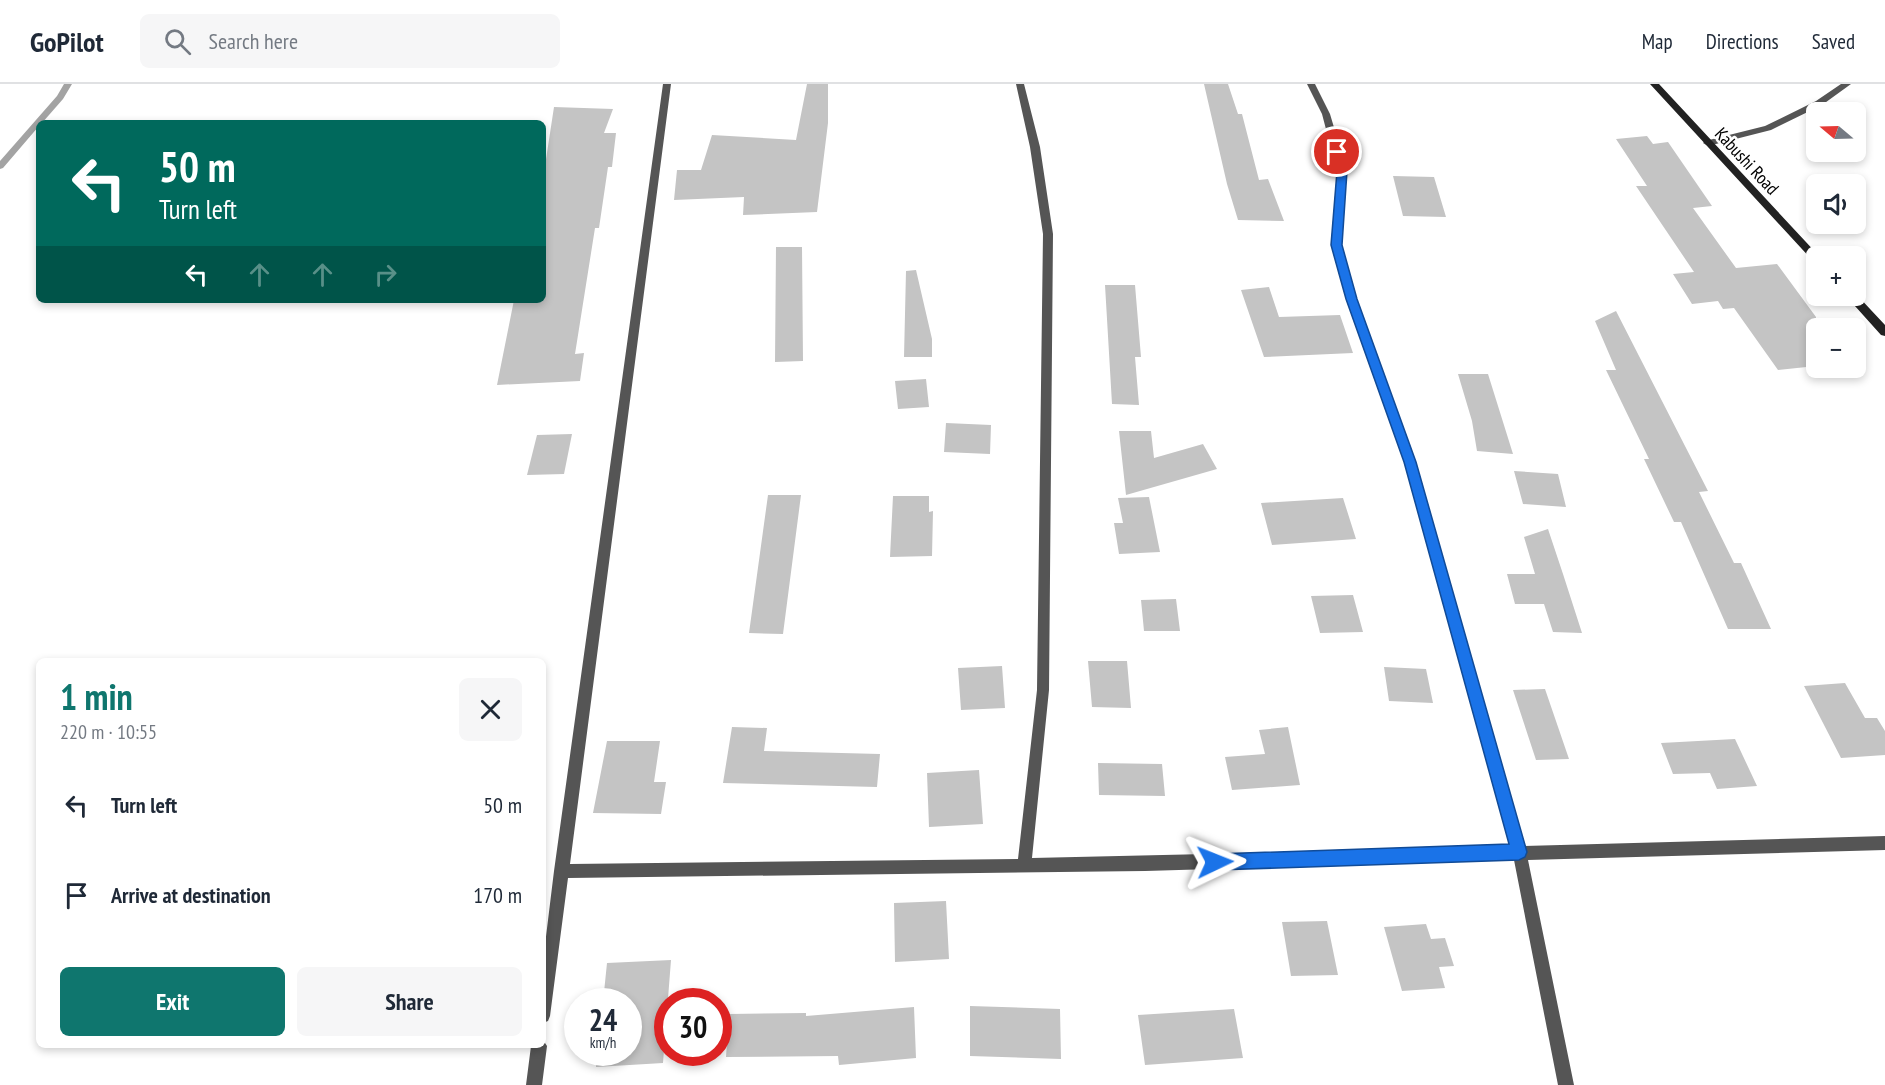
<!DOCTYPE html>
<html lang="en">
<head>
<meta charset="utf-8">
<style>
  body { margin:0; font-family:"PT Sans Narrow",sans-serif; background:#f6f6f7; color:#1f2937; height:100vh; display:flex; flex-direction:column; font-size:22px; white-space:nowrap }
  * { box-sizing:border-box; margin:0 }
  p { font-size:20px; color:#747a83 }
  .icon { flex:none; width:33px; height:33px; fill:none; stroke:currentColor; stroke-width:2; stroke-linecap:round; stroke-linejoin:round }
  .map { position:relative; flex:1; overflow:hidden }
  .drawer { position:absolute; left:36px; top:574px; width:510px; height:390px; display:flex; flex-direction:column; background:#fff; border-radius:9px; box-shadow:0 3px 9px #0003 }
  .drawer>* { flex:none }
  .guide { position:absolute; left:36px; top:36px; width:510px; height:183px; border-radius:9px; box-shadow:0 3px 9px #0003; background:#00695c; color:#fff; overflow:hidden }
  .needle { width:39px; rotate:289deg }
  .controls { position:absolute; left:1806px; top:18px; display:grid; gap:12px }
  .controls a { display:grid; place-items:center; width:60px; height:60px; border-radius:9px; background:#fff; box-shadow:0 3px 9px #0003; font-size:30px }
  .speed { position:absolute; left:564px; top:904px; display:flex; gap:12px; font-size:30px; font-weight:700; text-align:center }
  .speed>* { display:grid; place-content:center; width:78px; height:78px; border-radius:50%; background:#fff; box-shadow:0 3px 9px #0003; line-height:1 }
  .speed small { font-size:15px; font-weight:400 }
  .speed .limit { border:9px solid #d22; background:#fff; color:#111 }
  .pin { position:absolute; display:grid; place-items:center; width:51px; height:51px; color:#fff; margin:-26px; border:3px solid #fff; border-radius:50%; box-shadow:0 2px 6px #0007 }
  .me { position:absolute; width:66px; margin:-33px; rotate:88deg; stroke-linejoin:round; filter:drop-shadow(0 0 4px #0008) }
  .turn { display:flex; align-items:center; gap:21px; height:126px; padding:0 24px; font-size:27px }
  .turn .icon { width:78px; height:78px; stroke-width:2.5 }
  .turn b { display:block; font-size:42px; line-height:51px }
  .lanes { display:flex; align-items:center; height:57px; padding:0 24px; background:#0003; justify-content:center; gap:30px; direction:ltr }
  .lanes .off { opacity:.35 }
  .round { display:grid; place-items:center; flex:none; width:63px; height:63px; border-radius:9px; background:#f6f6f7 }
  .summary { display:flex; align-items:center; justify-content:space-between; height:102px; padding:0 24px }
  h1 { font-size:36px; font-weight:700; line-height:45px; color:#0f766e }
  .cta { display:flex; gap:12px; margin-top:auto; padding:12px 24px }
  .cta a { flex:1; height:69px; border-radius:9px; background:#0f766e; color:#fff; font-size:24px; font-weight:700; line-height:69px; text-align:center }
  .cta a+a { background:#f6f6f7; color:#1f2937 }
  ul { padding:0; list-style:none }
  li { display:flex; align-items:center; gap:18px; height:90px; padding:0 24px }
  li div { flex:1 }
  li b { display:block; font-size:22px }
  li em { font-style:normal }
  header { display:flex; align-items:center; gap:36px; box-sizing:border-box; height:84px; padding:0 30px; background:#fff; border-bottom:2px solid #e0e1e3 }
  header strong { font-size:28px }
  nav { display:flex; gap:33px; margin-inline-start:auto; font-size:21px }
  .search { width:420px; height:54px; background:#f6f6f7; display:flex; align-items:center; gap:15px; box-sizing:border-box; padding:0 21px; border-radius:9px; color:#747a83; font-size:22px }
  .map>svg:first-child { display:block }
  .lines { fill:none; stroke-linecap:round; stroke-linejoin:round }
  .stream { fill:#a3a3a3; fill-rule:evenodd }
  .building { fill:#c4c4c4 }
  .minor { fill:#555; fill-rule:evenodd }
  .secondary { fill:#222; fill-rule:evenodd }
  .route { fill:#1a73e8; stroke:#114b97; stroke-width:1.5 }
  .labels { text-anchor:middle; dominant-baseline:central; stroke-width:5; stroke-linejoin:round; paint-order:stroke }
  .far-street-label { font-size:18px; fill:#000; stroke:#fff }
</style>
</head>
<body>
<header>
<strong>GoPilot</strong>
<div class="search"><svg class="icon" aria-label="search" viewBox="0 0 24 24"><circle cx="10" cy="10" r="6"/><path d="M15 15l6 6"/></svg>Search here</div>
<nav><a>Map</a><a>Directions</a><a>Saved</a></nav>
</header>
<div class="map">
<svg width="1885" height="1001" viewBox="0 0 1885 1001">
  <rect width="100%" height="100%" fill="#fff"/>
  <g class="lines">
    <!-- stream -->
    <path class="stream" d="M64 0H72L63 15 42 39H39V42L3 84 0 85V77L57 12Z"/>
  </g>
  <!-- building -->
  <path class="building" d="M807 0H828V39L817 128 743 131 744 113 674 116 677 86H701L712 51 796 56Z
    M1204 0H1228L1238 30H1242L1259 96 1268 95 1284 137 1238 136 1227 100Z
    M554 23 613 25 604 49H616L612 83H608L599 144H595L575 270 584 269 580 297 497 301 514 216H543V95Z
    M1647 52 1653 60 1668 58 1712 122 1693 124 1736 184 1777 180 1816 233V282L1778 286 1734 224 1723 225 1718 217 1692 220 1673 190 1694 188 1636 102H1647L1616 55Z
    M1393 92 1434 93 1446 133 1403 132Z
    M776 163H802L803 277 775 278Z
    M916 186 932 255V273H904L906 187Z
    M1105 201H1135L1141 273H1135L1139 321 1112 320Z
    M1269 203 1279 233 1340 231 1353 269 1264 273 1241 206Z
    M1616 227 1708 407 1699 408 1734 479H1741L1771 545H1728L1681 438H1674L1644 375H1649L1606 286H1616L1595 237Z
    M1458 290H1488L1513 370 1477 367 1472 337Z
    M926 295 929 323 898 325 895 297Z
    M946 339 991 341 990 370 944 368Z
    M1119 347H1151L1154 374 1203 360 1217 385 1126 411Z
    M572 350 564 390 527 391 537 351Z
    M1514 387 1558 390 1566 423 1523 420Z
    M768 411H801L783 550 749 549Z
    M893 412H929V428L933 427 932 472 890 473Z
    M1149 413 1160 468 1119 470 1114 439H1123L1118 414Z
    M1343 414 1356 455 1272 461 1261 419Z
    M1548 445 1563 490 1582 549 1553 548 1544 520H1515L1507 490H1535L1524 453Z
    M1353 511 1363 548 1320 549 1311 512Z
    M1176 515 1180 547H1144L1141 516Z
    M1088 577H1127L1131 624 1092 623Z
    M1002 582 1005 624 961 626 958 584Z
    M1384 583 1426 585 1433 619 1389 617Z
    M1845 599 1865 634H1877L1885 647V671L1841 674 1804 602Z
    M1545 605 1569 675 1536 676 1513 606Z
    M732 643 767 644 764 667 880 670 877 703 723 699Z
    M1288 643 1300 701 1232 706 1225 673 1265 670 1259 646Z
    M1735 655 1757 702 1717 705 1710 689 1673 690 1661 659Z
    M607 657H660L654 698H666L661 730 593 729Z
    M1098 679 1162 680 1165 712 1099 711Z
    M979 686 983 740 929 743 927 689Z
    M946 817 949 875 895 878 894 819Z
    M1327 837 1338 891 1291 892 1282 838Z
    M1426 840 1431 855 1445 854 1454 882 1439 883 1445 904 1402 907 1384 843Z
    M671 876 663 979 596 983 597 969H628V918H603L607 879Z
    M970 922 1060 925 1061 975 970 972Z
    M914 923 916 974 839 981 838 972 726 973 729 930 806 929V932Z
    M1234 925 1243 974 1145 981 1138 931Z"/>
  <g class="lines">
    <!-- minor -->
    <path class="minor" d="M663 0H671L570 780 1018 775 1037 606 1043 150 1030 63 1016 0H1024L1040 63 1053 150 1049 606 1032 774 1511 763 1404 378 1346 215 1331 161 1337 87 1322 30 1307 0H1315L1330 30 1347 87 1341 161 1356 215 1416 378 1524 762 1885 752V766L1528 776 1574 1001H1558L1514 776 1145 787 568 794 550 932 548 937 543 939V877L554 787Z
      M1841 0H1851L1822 21 1771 46 1708 62 1703 59 1705 57 1765 42 1816 17Z
      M543 956 547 962 542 1001H526L531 962H543Z"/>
    <!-- secondary -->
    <path class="secondary" d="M1650 0H1659L1819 172H1816V178L1813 177Z
      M1856 210 1885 241V252L1881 251 1846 212Z"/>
  </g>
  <!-- route -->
  <path class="route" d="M1337 65 1342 68 1347 87 1342 161 1357 215 1416 378 1527 768 1525 773 1519 776 1215 786 1210 784 1207 778 1210 772 1215 770 1509 760 1404 378 1346 215 1331 161 1337 87 1331 68Z"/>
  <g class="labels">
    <!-- far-street labels -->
    <g class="far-street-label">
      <text transform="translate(1747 77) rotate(47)">Kabushi Road</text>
    </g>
  </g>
</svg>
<div class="controls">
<a><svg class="needle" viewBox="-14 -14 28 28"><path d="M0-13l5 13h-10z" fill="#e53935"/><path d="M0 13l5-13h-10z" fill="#747a83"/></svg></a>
<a><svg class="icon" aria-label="sound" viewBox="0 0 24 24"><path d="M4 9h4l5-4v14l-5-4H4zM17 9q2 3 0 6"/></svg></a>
<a>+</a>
<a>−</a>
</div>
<div class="speed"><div>24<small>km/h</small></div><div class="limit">30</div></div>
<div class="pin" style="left:1337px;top:68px;background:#d93025"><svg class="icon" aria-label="arrive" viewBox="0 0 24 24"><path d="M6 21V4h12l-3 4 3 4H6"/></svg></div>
<svg class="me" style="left:1215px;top:778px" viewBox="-20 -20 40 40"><path d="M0-17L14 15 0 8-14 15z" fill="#1a73e8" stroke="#fff" stroke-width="4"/></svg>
<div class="guide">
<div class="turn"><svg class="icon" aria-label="left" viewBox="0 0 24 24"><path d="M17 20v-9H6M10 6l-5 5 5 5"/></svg><div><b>50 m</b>Turn left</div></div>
<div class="lanes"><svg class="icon" aria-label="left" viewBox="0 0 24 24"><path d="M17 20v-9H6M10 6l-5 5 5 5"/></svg><svg class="icon off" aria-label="ahead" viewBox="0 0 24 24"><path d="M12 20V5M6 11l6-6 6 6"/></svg><svg class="icon off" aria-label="ahead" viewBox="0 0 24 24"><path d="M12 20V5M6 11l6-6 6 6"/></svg><svg class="icon off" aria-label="right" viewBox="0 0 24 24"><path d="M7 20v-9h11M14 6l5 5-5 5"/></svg></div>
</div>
<section class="drawer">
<div class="summary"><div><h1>1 min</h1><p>220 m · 10:55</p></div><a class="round"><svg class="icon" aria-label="close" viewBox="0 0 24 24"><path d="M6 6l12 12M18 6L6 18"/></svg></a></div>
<ul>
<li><svg class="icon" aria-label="left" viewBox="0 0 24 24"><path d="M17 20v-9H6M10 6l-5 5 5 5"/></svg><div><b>Turn left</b></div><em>50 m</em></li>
<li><svg class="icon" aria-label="arrive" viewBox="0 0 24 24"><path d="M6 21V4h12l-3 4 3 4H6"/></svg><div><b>Arrive at destination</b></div><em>170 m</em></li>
</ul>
<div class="cta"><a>Exit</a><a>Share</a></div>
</section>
</div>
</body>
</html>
